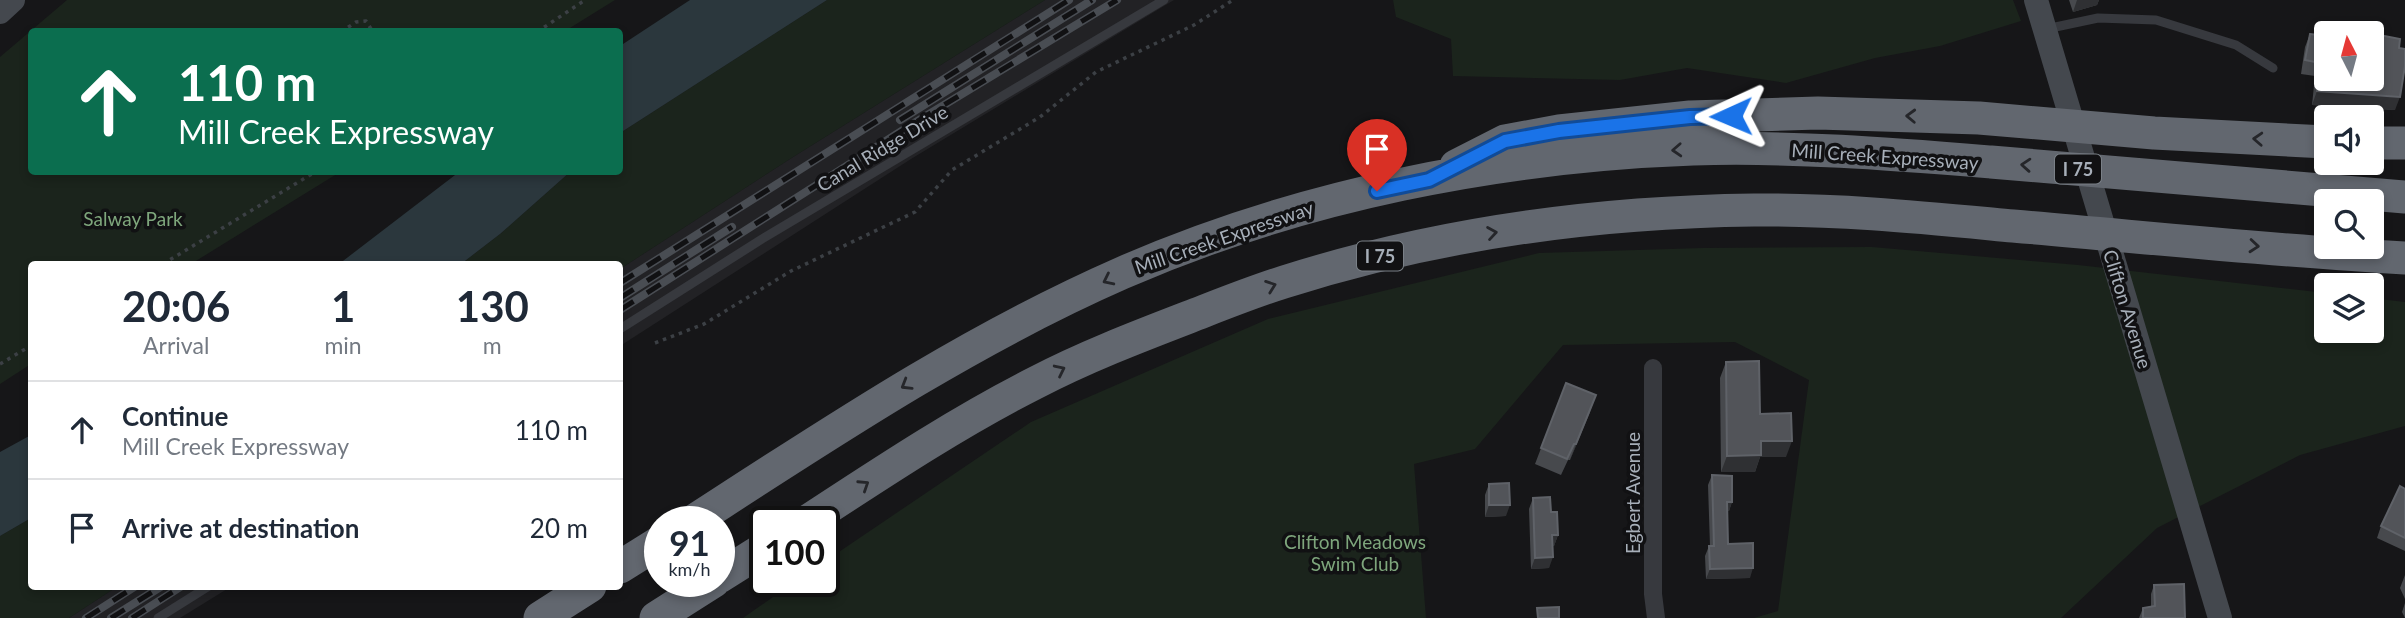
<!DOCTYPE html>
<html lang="en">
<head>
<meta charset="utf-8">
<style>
  body { margin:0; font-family:Lato,sans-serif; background:#f2f2f3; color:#1f2937; height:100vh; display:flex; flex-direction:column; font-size:26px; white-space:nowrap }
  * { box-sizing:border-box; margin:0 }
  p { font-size:23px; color:#747a83 }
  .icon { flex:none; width:38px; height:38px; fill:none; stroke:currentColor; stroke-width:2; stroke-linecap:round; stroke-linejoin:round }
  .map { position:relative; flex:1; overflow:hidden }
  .side { position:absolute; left:28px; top:261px; width:595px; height:329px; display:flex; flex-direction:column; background:#fff; border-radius:7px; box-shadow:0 4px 10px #0003 }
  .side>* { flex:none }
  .guide { position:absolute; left:28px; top:28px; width:595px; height:147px; border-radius:7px; box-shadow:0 4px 10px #0003; background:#0b6e4f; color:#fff; overflow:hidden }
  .needle { width:46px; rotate:354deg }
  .buttons { position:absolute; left:2314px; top:21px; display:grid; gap:14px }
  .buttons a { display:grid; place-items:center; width:70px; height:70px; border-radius:7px; background:#fff; box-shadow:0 4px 10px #0003; font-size:35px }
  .speed { position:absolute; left:644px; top:506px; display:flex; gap:14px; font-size:35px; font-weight:700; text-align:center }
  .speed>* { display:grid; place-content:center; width:91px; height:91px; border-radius:50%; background:#fff; box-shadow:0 4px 10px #0003; line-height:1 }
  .speed small { font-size:18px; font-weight:400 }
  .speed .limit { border:4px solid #111; border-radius:10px; background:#fff; color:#111 }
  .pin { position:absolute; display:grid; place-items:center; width:60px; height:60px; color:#fff; margin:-72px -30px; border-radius:50% 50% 50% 0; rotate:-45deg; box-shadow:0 0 7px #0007 }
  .pin .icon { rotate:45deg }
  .me { position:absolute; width:77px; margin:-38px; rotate:269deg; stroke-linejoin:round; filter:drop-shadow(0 0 5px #0008) }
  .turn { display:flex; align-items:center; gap:24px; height:147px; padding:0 35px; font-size:32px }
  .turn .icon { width:91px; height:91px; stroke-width:2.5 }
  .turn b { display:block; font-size:49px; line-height:60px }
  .eta { display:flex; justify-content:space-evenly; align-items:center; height:119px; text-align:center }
  .eta b { font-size:42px; font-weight:700; line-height:49px }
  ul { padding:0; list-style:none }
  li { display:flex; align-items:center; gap:21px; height:98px; padding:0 35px; border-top:2px solid #e0e1e3 }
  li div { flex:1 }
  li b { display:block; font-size:26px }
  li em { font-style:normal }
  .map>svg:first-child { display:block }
  .built { fill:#222225 }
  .green { fill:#1b241c }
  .water { fill:#2b373d }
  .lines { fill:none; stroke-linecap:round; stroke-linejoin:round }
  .path { stroke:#3c4045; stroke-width:3.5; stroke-dasharray:3.5 5; stroke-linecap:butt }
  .lane { stroke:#37393e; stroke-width:9 }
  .street { stroke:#37393e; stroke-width:18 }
  .secondary { stroke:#44484e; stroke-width:24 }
  .highway { stroke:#62676f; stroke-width:33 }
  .rail-casing { stroke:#494d53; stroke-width:8 }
  .rail { stroke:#111113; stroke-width:5; stroke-dasharray:16; stroke-linecap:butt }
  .wall { fill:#47494d }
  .shaded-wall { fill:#2f3033 }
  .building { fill:#525459; stroke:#5f6268; stroke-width:2 }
  .oneway { stroke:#25262a }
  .route-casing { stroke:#114b97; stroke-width:18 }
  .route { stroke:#1a73e8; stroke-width:12 }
  .labels { text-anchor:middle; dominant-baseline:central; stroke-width:7; stroke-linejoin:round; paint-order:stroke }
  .shield { fill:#111113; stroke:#7a8087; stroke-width:2 }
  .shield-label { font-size:18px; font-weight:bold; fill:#a7afb9 }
  .street-label { font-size:19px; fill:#a7afb9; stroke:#111113 }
  .park-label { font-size:19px; fill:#7ea67c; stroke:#111113 }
</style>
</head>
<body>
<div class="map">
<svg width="2405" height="618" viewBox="0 0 2405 618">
  <rect width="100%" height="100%" fill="#161618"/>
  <!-- built -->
  <path class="built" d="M1045 0H1174L911 159 620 346V269L793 157Z
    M118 586H232L180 618H69Z"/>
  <!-- green -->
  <path class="green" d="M67 0H615L565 31 32 32V172H340L191 264H32L31 364 0 384V57Z
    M827 0H1045L793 157 620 269V264H461L500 234 570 172H620V133Z
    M1393 0H2013L2021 21 1940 46 1875 58 1786 83 1687 68 1620 80 1453 76 1451 39 1396 17Z
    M1872 247 2078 265 2326 293V331H2371V298L2405 302V426L2300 455 2157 528 2061 618H1754L1778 611 1809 380 1735 342 1563 345 1475 449 1414 464 1426 618H743L796 581H824V562L1031 422 1268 319 1539 253 1703 248Z
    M31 518 32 586H118L69 618H0V536Z"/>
  <!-- water -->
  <path class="water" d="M690 0H827L620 133V46Z
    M459 172H570L500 234 461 264H339Z
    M31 435V518L0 536V452Z"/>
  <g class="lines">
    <!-- path -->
    <path class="path" d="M341 32 356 22 366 21 373 32
      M537 32 585 0
      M163 264 315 172
      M655 343 704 324 791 271 915 212 952 170 1040 117 1096 72 1194 25 1233 0
      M0 364 32 345"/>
    <!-- lane -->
    <path class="lane" d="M2046 29 2098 18 2156 20 2236 45 2273 68
      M620 329 762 239 1164 0
      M158 618 209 586"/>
    <!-- street -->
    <path class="street" d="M1653 368V594L1656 618"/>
    <!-- secondary -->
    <path class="secondary" d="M2036 0 2220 618
      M0 12 13 0"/>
    <!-- highway -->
    <path class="highway" d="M2371 143H2405
      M1456 166 1505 141 1559 131 1690 117 1818 113 1979 118 2154 133 2326 142
      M692 522C831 432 969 340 1122 273 1300 195 1499 156 1693 149 1792 146 1891 154 1991 162 2129 174 2267 186 2405 197
      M806 522C881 473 956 423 1035 383 1085 357 1137 337 1189 317 1220 305 1252 292 1284 282 1435 234 1595 212 1754 210 1840 209 1927 218 2013 226 2143 237 2274 251 2405 258
      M620 567 660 542
      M719 577 765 548
      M540 618 590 586
      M656 618 714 581"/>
    <!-- rail casing -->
    <g class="rail-casing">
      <path id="rail" d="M900 120 1092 0
        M620 283 1069 0
        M620 298 732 227
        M620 310 911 125 1117 0
        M86 618 136 586
        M111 618 162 586
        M132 618 182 586"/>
    </g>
    <!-- rail -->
    <use href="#rail" class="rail"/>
  </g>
  <!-- wall -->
  <path class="wall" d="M2069 0H2099L2097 5 2073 12Z
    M2310 34 2326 79 2372 38 2374 34 2399 48 2395 110 2312 105 2315 76 2301 74 2305 47Z
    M1726 362 1760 414 1786 457H1760L1755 472H1721L1720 378Z
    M1566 383 1590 412 1570 460H1568L1561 475 1535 464Z
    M1712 475 1732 502 1729 511H1727L1728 544 1750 578 1706 579 1705 556 1709 546H1710L1708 485Z
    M1489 484 1506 516 1485 517V495Z
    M2405 489V551L2377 538 2381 526Z
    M1533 498 1551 512 1558 535 1554 546H1552L1549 568 1531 569 1529 509Z
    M2405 575V599L2400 588Z
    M2154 585 2185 618H2139L2143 608 2151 607V594Z
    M2405 603V618L2402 612Z"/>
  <!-- shaded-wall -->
  <path class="shaded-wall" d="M2077 0H2099L2097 5 2073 12Z
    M2317 91 2400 97 2395 110 2312 105Z
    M1596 395 1590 412 1570 460 1576 444Z
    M1761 441H1792L1786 457H1760L1755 472H1721L1727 456Z
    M1727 502H1732L1729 511H1723Z
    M1489 505H1510L1506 516 1485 517Z
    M1552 535H1558L1554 546H1548Z
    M1553 557 1549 568 1531 569 1535 558Z
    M1753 568 1750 578 1706 579 1710 569Z"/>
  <!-- building -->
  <path class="building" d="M2310 34 2326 36V79H2371V38H2373L2374 34 2400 39 2399 48 2405 49V66L2400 97 2317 91 2320 63 2305 60Z
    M1759 361 1760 414 1791 413 1792 441H1761V455L1727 456 1726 362Z
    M1566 383 1596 395 1576 444H1574L1567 459 1541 448Z
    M1712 475 1732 476V502H1727L1728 544 1753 543V568L1710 569 1709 546H1714Z
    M1509 483 1510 505H1489V484Z
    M2400 486 2405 489V538L2381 526Z
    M1550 497 1551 512H1557L1558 535H1552L1553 557 1535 558 1533 498Z
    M2184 584 2185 618H2143V608L2155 606 2154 585Z
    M1559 607V618H1538L1537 608Z"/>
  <!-- one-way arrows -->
  <defs><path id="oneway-chevron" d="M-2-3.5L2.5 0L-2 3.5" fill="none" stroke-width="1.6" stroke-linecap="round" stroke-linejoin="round" transform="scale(1.75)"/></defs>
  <g class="oneway">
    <use href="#oneway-chevron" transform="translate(1911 116) rotate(-178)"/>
    <use href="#oneway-chevron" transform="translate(2258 139) rotate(-177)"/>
    <use href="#oneway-chevron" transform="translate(1677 150) rotate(177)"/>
    <use href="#oneway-chevron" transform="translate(2026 165) rotate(-176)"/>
    <use href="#oneway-chevron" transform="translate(1492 233) rotate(-9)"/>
    <use href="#oneway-chevron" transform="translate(2254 246) rotate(5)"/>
    <use href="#oneway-chevron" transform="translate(1108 280) rotate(154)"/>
    <use href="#oneway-chevron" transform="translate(1271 286) rotate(-20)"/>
    <use href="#oneway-chevron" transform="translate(1060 370) rotate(-26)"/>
    <use href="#oneway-chevron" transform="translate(906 385) rotate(149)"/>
    <use href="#oneway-chevron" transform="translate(864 485) rotate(-33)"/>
  </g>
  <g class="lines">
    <!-- route casing -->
    <g class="route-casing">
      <path id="route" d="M1377 191 1429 180 1505 141 1559 131 1690 117 1731 116"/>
    </g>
    <!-- route -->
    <use href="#route" class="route"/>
  </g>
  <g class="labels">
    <!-- shield labels -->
    <g class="shield">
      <rect x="2055" y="154.5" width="46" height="29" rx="5"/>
      <rect x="1357" y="241.5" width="46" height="29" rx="5"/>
    </g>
    <g class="shield-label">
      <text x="2078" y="169">I 75</text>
      <text x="1380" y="256">I 75</text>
    </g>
    <!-- street labels -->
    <g class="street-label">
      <text transform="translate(882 148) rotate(-31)">Canal Ridge Drive</text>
      <text transform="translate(1885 156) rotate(4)">Mill Creek Expressway</text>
      <text transform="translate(1224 237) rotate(-19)">Mill Creek Expressway</text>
      <text transform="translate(2128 309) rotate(73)">Clifton Avenue</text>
      <text transform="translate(1632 493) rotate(-90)">Egbert Avenue</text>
    </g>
    <!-- park labels -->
    <g class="park-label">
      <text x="133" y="218">Salway Park</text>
      <text x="1355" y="541">Clifton Meadows<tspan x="1355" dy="22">Swim Club</tspan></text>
    </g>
  </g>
</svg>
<div class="buttons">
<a><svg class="needle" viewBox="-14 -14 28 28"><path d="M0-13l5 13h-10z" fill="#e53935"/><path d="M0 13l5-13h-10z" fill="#747a83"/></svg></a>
<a><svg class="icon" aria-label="sound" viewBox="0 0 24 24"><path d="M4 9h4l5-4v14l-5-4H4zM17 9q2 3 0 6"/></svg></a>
<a><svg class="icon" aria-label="search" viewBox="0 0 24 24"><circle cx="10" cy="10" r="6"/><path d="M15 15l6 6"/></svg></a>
<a><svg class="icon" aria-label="layers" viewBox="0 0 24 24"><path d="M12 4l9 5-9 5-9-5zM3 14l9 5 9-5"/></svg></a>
</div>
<div class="speed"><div>91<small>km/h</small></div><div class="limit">100</div></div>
<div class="pin" style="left:1377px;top:191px;background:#d93025"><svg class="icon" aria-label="arrive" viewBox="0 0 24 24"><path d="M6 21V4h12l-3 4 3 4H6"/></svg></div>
<svg class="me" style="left:1731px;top:116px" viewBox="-20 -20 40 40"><path d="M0-17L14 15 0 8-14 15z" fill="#1a73e8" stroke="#fff" stroke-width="4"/></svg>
<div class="guide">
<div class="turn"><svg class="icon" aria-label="ahead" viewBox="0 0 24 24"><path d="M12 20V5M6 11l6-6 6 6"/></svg><div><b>110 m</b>Mill Creek Expressway</div></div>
</div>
<section class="side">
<div class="eta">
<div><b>20:06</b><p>Arrival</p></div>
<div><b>1</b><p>min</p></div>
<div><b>130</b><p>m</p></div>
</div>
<ul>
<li><svg class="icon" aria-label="ahead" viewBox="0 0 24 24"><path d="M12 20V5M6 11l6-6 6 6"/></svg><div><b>Continue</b><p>Mill Creek Expressway</p></div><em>110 m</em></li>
<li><svg class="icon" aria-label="arrive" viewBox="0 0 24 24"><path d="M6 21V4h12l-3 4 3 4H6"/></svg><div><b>Arrive at destination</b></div><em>20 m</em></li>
</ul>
</section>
</div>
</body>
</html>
